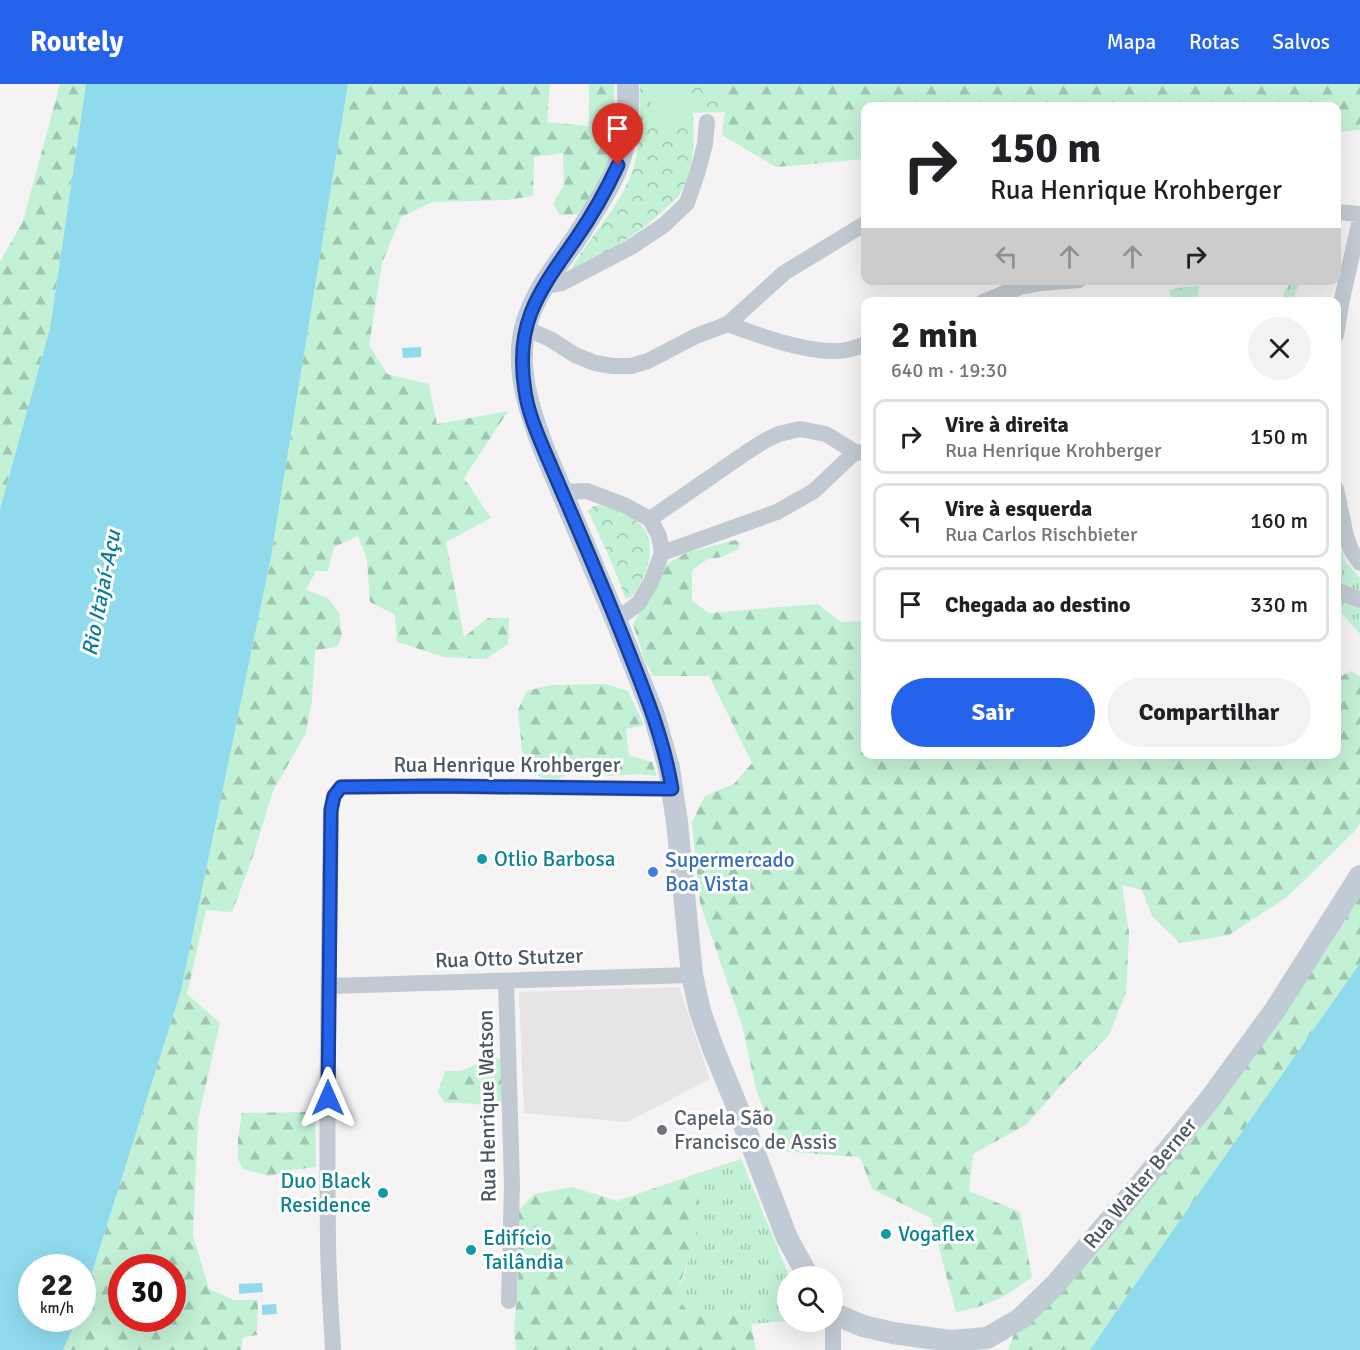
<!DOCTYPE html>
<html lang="pt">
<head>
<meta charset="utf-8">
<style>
  body { margin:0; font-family:Signika,sans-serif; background:#f2f2f2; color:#202124; height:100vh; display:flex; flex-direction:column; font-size:22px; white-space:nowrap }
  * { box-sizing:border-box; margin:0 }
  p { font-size:20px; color:#757577 }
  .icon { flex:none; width:33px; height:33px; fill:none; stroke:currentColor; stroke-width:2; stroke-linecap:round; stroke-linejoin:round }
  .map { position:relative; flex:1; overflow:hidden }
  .drawer { position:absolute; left:861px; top:213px; width:480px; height:462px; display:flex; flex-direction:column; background:#fff; border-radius:12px; box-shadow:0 6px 24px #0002 }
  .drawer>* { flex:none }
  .guide { position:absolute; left:861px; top:18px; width:480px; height:183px; border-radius:12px; box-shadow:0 6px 24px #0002; background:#fff; color:#202124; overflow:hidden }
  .buttons { position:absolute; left:777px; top:1182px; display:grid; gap:12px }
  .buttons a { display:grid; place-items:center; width:66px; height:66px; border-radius:50%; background:#fff; box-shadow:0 6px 24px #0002; font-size:30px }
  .speed { position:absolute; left:18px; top:1170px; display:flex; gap:12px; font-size:30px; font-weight:700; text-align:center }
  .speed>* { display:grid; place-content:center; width:78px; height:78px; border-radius:50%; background:#fff; box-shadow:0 6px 24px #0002; line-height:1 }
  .speed small { font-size:15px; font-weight:400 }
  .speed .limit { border:9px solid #d22; background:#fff; color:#111 }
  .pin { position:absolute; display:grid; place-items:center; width:51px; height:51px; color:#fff; margin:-62px -26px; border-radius:50% 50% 50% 0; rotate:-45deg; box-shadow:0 0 6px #0007 }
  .pin .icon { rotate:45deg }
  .me { position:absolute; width:66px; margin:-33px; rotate:0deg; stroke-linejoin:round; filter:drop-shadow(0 0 4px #0008) }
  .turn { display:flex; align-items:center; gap:21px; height:126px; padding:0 30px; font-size:27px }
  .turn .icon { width:78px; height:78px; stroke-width:2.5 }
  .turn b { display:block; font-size:42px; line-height:51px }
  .lanes { display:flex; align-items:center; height:57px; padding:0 30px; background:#0003; justify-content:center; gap:30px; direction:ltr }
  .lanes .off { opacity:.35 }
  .round { display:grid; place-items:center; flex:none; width:63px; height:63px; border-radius:32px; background:#f2f2f2 }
  .summary { display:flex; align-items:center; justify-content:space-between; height:102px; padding:0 30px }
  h1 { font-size:36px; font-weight:700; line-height:45px }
  .action { display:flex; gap:12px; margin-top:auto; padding:12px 30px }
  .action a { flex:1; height:69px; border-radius:36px; background:#2563eb; color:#fff; font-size:24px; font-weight:700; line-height:69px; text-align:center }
  .action a+a { background:#f2f2f2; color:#202124 }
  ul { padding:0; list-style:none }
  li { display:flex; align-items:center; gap:18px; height:75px; margin:0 12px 9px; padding:0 18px; border:3px solid #e0e0e0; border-radius:12px }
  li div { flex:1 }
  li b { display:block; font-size:22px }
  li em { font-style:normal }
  header { display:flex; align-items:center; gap:36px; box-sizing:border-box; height:84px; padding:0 30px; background:#2563eb; color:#fff }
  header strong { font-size:28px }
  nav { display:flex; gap:33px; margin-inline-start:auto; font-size:21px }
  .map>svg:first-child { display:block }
  .education { fill:#e6e4e5 }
  .grass { fill:url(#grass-tufts) }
  .forest { fill:url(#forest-firs); fill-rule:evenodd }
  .park { fill:url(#park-crowns) }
  .garden { fill:#c3f1d5 }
  .water { fill:#90daee }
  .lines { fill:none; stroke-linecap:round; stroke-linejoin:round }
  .street { stroke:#c1cad2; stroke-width:16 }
  .secondary { stroke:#c1cbd6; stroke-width:22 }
  .route-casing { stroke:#184099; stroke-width:15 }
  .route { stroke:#2563eb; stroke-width:10 }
  .culture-dot { fill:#0f9aa8; stroke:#fff; stroke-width:2 }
  .shop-dot { fill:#3f7fe0; stroke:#fff; stroke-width:2 }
  .worship-dot { fill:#6b7280; stroke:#fff; stroke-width:2 }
  .labels { text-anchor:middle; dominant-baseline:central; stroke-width:6; stroke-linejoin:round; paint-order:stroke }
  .street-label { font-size:21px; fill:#4a5661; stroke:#fff }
  .culture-label { font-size:21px; fill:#0d838f; stroke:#fff; text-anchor:start }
  .shop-label { font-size:21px; fill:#366cbe; stroke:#fff; text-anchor:start }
  .worship-label { font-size:21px; fill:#5b616d; stroke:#fff; text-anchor:start }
  .water-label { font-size:22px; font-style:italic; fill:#0c7c9b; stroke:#fff }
</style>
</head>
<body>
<header>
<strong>Routely</strong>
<nav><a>Mapa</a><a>Rotas</a><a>Salvos</a></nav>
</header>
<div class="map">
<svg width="1360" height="1266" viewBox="0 0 1360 1266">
  <defs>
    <pattern id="grass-tufts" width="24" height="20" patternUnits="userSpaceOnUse" patternTransform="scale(1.5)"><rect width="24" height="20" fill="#c3f1d5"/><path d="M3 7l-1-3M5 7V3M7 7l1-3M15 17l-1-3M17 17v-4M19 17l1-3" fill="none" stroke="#a0c6b0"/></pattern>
    <pattern id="forest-firs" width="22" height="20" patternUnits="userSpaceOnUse" patternTransform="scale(1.5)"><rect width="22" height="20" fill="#c3f1d5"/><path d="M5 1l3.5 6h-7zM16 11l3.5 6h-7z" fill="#a0c6b0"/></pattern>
    <pattern id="park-crowns" width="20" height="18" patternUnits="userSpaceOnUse" patternTransform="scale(1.5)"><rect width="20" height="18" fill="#c3f1d5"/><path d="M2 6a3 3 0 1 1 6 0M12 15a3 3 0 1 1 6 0" fill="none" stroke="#a0c6b0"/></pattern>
  </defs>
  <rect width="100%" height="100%" fill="#f5f3f3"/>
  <!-- education -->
  <path class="education" d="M679 903 710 995 627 1038 524 1029 519 908Z"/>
  <!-- grass -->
  <path class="grass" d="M1292 197H1300L1293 217H1283L1284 208Z
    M1199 202 1198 217H1170V206L1185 203Z
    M1336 450 1346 478 1360 494V509L1337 499Z
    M1337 512 1360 520V550L1337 524Z
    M741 1075 789 1192H788L787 1237 751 1240 746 1227 721 1229 692 1234 676 1211 686 1187 699 1114 693 1091Z"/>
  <!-- forest -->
  <path class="forest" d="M60 0H86L50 244 0 425V178L23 137Z
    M348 0H550L547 38 589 42V0H614L615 38 610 77 595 114 579 130 560 131 553 120 564 101 563 69 534 73 533 112 507 116 432 118 401 133 382 179 369 261 387 290 429 300 437 340 508 327 464 394 491 434 446 458 464 553 488 534H509L508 560 486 575 444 573 397 558 395 531 370 518 367 475 358 452 334 463 328 487H316L306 506 328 514 339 529 342 552 337 563 315 566 312 616 306 649 273 707 253 772 232 828 206 826 187 910 220 939 198 1036 193 1152 209 1205 234 1216H258L257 1251 243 1253 241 1266H63L77 1235 82 1234 83 1217 181 907 271 473ZM122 1184H172V1234H122Z
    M720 0H1360V46L1337 48 1336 22H866L865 75 776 83 722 51 725 28Z
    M736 456 740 459 738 465 722 473 708 475 692 486V517L709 529 818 520 841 538 865 537 866 670H1336L1337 595 1350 587 1360 592V740L1355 747 1287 813 1229 851 1180 859 1152 832 1142 806 1122 801 1129 849 1126 909 1109 951 1062 1000 1027 1040 973 1070 969 1107 1020 1128 1032 1193C1006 1212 989 1222 956 1228L931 1134 872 1105 860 1073 780 1067 756 1005 742 941 700 819 692 738 705 712 734 700 752 679 709 592H654L645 577 633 540 667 480 686 469Z
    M606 600 628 607 644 641 626 645 629 671 652 678 657 692 638 690 609 692 589 688 571 689 558 695 542 694 534 688 522 666 518 626 527 607 551 601Z
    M1360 809V879L1090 1266H1008L1018 1240Z
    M493 972 504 978 502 1018 496 1024 487 1021 444 1018 438 1008 445 987H461Z
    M315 1028 316 1083 291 1086 270 1092 243 1085 238 1076V1055L242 1029Z
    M693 1091 699 1114 697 1152 676 1211 692 1234 721 1229 747 1227 751 1240 756 1266H516L514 1245 518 1199 519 1126 534 1110 572 1103 617 1117Z"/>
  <!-- park -->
  <path class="park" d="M640 0H720L725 28 693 29C694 55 695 88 679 111 676 116 670 120 666 124 638 151 603 171 569 189 575 178 582 168 589 158 607 133 627 109 635 78 642 53 640 26 640 0Z
    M599 421C641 432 662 449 643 494 639 503 635 512 626 515L609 472 588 427 594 422Z"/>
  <!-- garden -->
  <path class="garden" d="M651 0H690L689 39H651Z"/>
  <!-- water -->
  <path class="water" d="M86 0H348L271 473 181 907 83 1217 82 1184H32V1234L77 1235 63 1266H0V425L50 244Z
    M421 263V273L403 274 402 264Z
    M1360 879V1266H1090L1116 1228Z
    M262 1199 263 1208 239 1210V1200Z
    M276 1220 277 1230 262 1231V1221Z"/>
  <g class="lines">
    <!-- street -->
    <path class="street" d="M1336 128 1360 130
      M542 203 562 199 631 163 664 141 687 119 697 90 705 60 707 38
      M983 218 1020 203 1042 199 1079 196
      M728 240 784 189 866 139
      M525 244 550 255 575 271 595 279 613 282H631L648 277 696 252 728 240C760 252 814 272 847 266 853 265 860 262 866 260
      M1336 251 1342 215 1360 136
      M1336 405 1346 452 1351 466 1360 479
      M562 408 587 407 624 421 650 435 659 452 662 469 651 498 639 519 616 536
      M650 435 747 368 766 356 779 350 800 345 826 350 855 368 866 369
      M662 469 777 428 814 407 855 368
      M1336 506 1360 516
      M506 897 512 1101 509 1217
      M329 902 692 891
      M833 1229V1266
      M333 1266C331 1228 328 1190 328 1153 326 1010 329 868 331 726L334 712 341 703 442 702 672 705"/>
    <!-- secondary -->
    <path class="secondary" d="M628 0C629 27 627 56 618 81 614 94 606 106 599 118 591 131 583 144 575 156 555 184 534 210 525 244 515 286 530 329 545 368L616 536 654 631 669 684 672 705 677 738 692 891 700 927 713 964 736 1020 787 1154 808 1192
      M832 1229 863 1242 893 1249 950 1257 987 1254 1020 1235 1055 1201 1138 1103 1210 1015 1275 926 1360 792"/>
  </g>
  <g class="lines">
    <!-- route casing -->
    <g class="route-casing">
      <path id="route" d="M328 1014 331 726 334 712 341 703 442 702 672 705C664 656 646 611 628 566 602 499 573 434 545 368 537 349 528 328 525 307 514 240 538 209 575 156 591 133 606 107 618 81"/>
    </g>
    <!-- route -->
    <use href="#route" class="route"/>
  </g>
  <!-- markers -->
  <g class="culture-dot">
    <circle cx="482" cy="775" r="6"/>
    <circle cx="383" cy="1109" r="6"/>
    <circle cx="886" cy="1150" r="6"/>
    <circle cx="471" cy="1166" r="6"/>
  </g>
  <circle class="shop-dot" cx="653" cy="788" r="6"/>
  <circle class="worship-dot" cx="662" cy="1046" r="6"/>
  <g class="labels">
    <!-- street labels -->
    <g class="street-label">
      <text x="507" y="681">Rua Henrique Krohberger</text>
      <text transform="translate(509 874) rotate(-2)">Rua Otto Stutzer</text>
      <text transform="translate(487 1022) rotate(-91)">Rua Henrique Watson</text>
      <text transform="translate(1140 1099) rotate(-50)">Rua Walter Berner</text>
    </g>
    <!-- culture labels -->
    <g class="culture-label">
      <text x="494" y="775">Otlio Barbosa</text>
      <text x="371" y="1097" text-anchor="end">Duo Black<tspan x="371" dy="24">Residence</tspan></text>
      <text x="898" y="1150">Vogaflex</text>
      <text x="483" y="1154">Edifício<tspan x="483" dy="24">Tailândia</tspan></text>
    </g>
    <!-- shop labels -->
    <g class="shop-label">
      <text x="665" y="776">Supermercado<tspan x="665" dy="24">Boa Vista</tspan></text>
    </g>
    <!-- worship labels -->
    <g class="worship-label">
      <text x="674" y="1034">Capela São<tspan x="674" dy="24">Francisco de Assis</tspan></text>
    </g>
    <!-- water labels -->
    <g class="water-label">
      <text transform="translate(101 509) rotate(-79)">Rio Itajaí-Açu</text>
    </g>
  </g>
</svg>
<div class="buttons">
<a><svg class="icon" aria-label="search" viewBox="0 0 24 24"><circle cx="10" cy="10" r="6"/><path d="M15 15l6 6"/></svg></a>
</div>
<div class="speed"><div>22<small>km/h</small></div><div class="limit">30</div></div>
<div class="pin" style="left:618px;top:81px;background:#d93025"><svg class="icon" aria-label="arrive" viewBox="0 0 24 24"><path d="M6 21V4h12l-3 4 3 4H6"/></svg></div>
<svg class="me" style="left:328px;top:1014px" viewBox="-20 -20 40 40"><path d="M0-17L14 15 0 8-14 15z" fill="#2563eb" stroke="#fff" stroke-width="4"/></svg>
<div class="guide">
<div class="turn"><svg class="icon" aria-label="right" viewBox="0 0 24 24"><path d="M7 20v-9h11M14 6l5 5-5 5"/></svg><div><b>150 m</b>Rua Henrique Krohberger</div></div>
<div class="lanes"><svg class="icon off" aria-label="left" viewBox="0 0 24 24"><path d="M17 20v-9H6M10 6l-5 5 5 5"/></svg><svg class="icon off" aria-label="ahead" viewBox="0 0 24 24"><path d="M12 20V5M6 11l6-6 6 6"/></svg><svg class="icon off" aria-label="ahead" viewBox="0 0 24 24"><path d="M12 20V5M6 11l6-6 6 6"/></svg><svg class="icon" aria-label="right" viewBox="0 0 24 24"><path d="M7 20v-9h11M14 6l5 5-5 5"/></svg></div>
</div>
<section class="drawer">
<div class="summary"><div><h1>2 min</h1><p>640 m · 19:30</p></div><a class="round"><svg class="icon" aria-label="close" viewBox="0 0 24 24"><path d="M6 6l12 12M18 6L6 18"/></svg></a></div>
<ul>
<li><svg class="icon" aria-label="right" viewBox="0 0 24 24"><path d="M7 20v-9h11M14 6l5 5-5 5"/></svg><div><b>Vire à direita</b><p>Rua Henrique Krohberger</p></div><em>150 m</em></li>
<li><svg class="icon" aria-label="left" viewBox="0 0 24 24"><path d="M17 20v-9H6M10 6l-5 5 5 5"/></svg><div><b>Vire à esquerda</b><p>Rua Carlos Rischbieter</p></div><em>160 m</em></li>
<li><svg class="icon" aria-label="arrive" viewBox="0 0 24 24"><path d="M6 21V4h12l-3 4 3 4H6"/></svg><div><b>Chegada ao destino</b></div><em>330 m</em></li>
</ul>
<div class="action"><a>Sair</a><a>Compartilhar</a></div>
</section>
</div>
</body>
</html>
